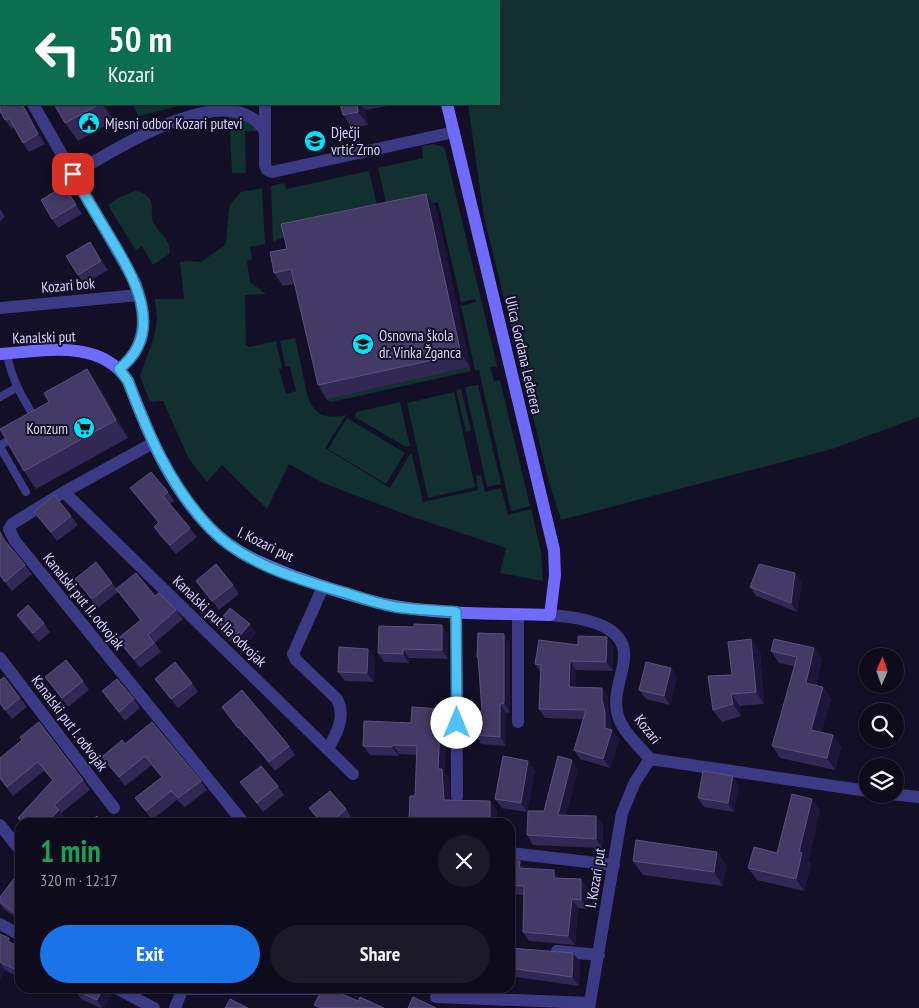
<!DOCTYPE html>
<html lang="en">
<head>
<meta charset="utf-8">
<style>
  body { margin:0; font-family:"PT Sans Narrow",sans-serif; background:#1c1929; color:#f1f3f6; height:100vh; display:flex; flex-direction:column; font-size:19px; white-space:nowrap }
  * { box-sizing:border-box; margin:0 }
  p { font-size:16px; color:#9b9ba3 }
  .icon { flex:none; width:28px; height:28px; fill:none; stroke:currentColor; stroke-width:2; stroke-linecap:round; stroke-linejoin:round }
  .map { position:relative; flex:1; overflow:hidden }
  .drawer { position:absolute; left:15px; top:818px; width:500px; height:175px; display:flex; flex-direction:column; background:#0e0b1c; border-radius:15px; box-shadow:0 1px 4px #0004,0 0 0 1px #2e2b3b }
  .drawer>* { flex:none }
  .guide { position:absolute; left:0px; top:0px; width:500px; height:105px; box-shadow:0 1px 4px #0004,0 0 0 1px #2e2b3b; background:#0b6e4f; color:#fff; overflow:hidden }
  .needle { width:32px; rotate:2deg }
  .controls { position:absolute; left:859px; top:648px; display:grid; gap:10px }
  .controls a { display:grid; place-items:center; width:45px; height:45px; border-radius:50%; background:#0e0b1c; box-shadow:0 1px 4px #0004,0 0 0 1px #2e2b3b; font-size:25px }
  .pin { position:absolute; display:grid; place-items:center; width:42px; height:42px; color:#fff; margin:-21px; border-radius:10px; box-shadow:0 2px 8px #0006 }
  .me { position:absolute; width:55px; margin:-28px; rotate:0deg; stroke-linejoin:round; filter:drop-shadow(0 0 4px #0008) }
  .turn { display:flex; align-items:center; gap:18px; height:105px; padding:0 25px; font-size:22px }
  .turn .icon { width:65px; height:65px; stroke-width:2.5 }
  .turn b { display:block; font-size:35px; line-height:42px }
  .round { display:grid; place-items:center; flex:none; width:52px; height:52px; border-radius:26px; background:#1c1929 }
  .summary { display:flex; align-items:center; justify-content:space-between; height:85px; padding:0 25px }
  h1 { font-size:30px; font-weight:800; line-height:38px; color:#1e9e55 }
  .cta { display:flex; gap:10px; margin-top:auto; padding:10px 25px }
  .cta a { flex:1; height:58px; border-radius:30px; background:#1a73e8; color:#fff; font-size:20px; font-weight:800; line-height:58px; text-align:center }
  .cta a+a { background:#1c1929; color:#f1f3f6 }
  .map>svg:first-child { display:block }
  .green { fill:#12302f }
  .lines { fill:none; stroke-linecap:round; stroke-linejoin:round }
  .lane { stroke:#3d3a85; stroke-width:8 }
  .street { stroke:#3d3a85; stroke-width:12 }
  .secondary { stroke:#6f6bff; stroke-width:12 }
  .wall { fill:#312854 }
  .shaded-wall { fill:#1d163a }
  .building { fill:#433a66; stroke:#5a527e }
  .route-casing { stroke:#337fa1; stroke-width:12 }
  .route { stroke:#4fc3f7; stroke-width:9 }
  .labels { text-anchor:middle; dominant-baseline:central; stroke-width:4; stroke-linejoin:round; paint-order:stroke }
  .poi-label { font-size:15px; fill:#d9d4ff; stroke:#130f26; text-anchor:start }
  .street-label { font-size:15px; fill:#d9d4ff; stroke:#130f26 }
</style>
</head>
<body>
<div class="map">
<svg width="919" height="1008" viewBox="0 0 919 1008">
  <rect width="100%" height="100%" fill="#130f26"/>
  <!-- green -->
  <path class="green" d="M70 0H252V1H71Z
    M456 0H919V417L832 449 561 520 549 482 484 217 468 104H499V1H455Z
    M132 104H187L139 116Z
    M229 114 256 125V131H245L246 173H232Z
    M434 144 443 147 445 150 497 366 490 367 494 381 500 380 530 506 511 511 479 370H475L461 306 476 302 475 299 461 302 438 202 402 210 387 207 378 168 423 158 422 146Z
    M369 171 379 214 297 231 273 242 271 186 284 183 286 189Z
    M262 188 265 244 250 247 252 259 247 261 250 282 266 294 245 295 246 345 249 347 276 341 282 368 279 369 286 394 296 391 290 366 286 367 280 341 295 338 308 398C316 417 327 419 346 415L325 448 390 488 410 454 412 455 423 502 478 490 476 476 481 475 485 492 501 488 508 515 531 509 541 552 543 581 500 573 506 548 410 516 323 483 289 464 267 509 222 465 207 482 189 459 163 401 150 402 140 376 154 337 157 320 155 299H184L180 262 188 261 201 262 224 246 226 242 229 209 230 205 241 192Z
    M135 191C140 191 145 194 149 198 155 205 149 216 154 224 159 233 173 242 169 254L153 265 142 246 136 250 133 246 108 205 118 198Z
    M309 334 470 367 471 371 331 402 327 400 322 393Z
    M478 385 501 484 487 487 465 387Z
    M461 389 471 431 466 432 456 390Z
    M454 392 475 487 428 498 407 403Z
    M400 402 410 446 406 447 355 417 356 412Z
    M347 418 405 453 386 484 328 449Z"/>
  <g class="lines">
    <!-- lane -->
    <path class="lane" d="M7 354C12 381 22 397 36 420
      M0 397 16 388
      M0 445 16 437
      M0 447 26 492"/>
    <!-- street -->
    <path class="street" d="M263 0 264 1
      M0 46 1 48
      M33 104 136 284C146 316 148 346 119 369
      M265 104V165L267 170 272 172 454 132
      M73 174C112 152 231 73 265 132
      M0 308 139 295
      M153 443 64 492 12 524 9 529 15 541 243 822
      M64 492 353 774
      M323 587 293 654 296 660 337 699C346 717 337 733 328 749
      M456 612 457 796
      M518 614V722
      M550 615C575 617 628 622 624 659 622 678 612 696 618 716 623 732 639 746 650 759L868 791
      M0 658 114 808
      M891 794 919 797
      M0 825 20 850
      M510 853 614 865
      M0 924 20 935
      M557 951 599 955
      M116 988 154 1008
      M183 989H328
      M436 997 590 1003
      M175 1008 183 988
      M589 1008 622 813 635 782 650 759"/>
    <!-- secondary -->
    <path class="secondary" d="M428 1V0
      M0 354C43 351 101 338 128 381 148 434 170 488 211 529 234 553 265 565 296 577 328 588 361 600 394 606 445 615 499 613 550 615L555 575 554 550 447 104"/>
  </g>
  <!-- wall -->
  <path class="wall" d="M0 0H14L15 1H1V23H0Z
    M23 104 45 144 29 152 23 143 15 127 12 129 5 120Z
    M54 104H105L114 121 78 141 65 123Z
    M340 104H388V106L365 110 368 125 352 128 343 115Z
    M426 194 436 207 470 367 327 399 318 385 295 284 283 286 274 273 287 249Z
    M71 195 82 214 58 228 52 219Z
    M0 209 5 217 0 221Z
    M90 242 108 270 84 284 78 275Z
    M100 387 128 438 36 489 24 471Z
    M130 488 168 492 174 501 170 504 190 528 197 537 176 554 160 536 154 527 158 523 137 497Z
    M34 512 71 516 78 525 57 541Z
    M0 529 7 543 32 574 12 591 0 576Z
    M795 573 802 582 797 612 756 596 750 587Z
    M75 579 112 583 117 589 155 596 176 610 183 619 155 643 161 652 140 668 117 639 140 620 118 592 98 608Z
    M196 581 233 585 239 594 219 610Z
    M17 615 44 623 50 632 39 642 23 624Z
    M216 625 256 633 241 650 222 634Z
    M448 634V659L409 658V663L384 662 378 653Z
    M510 643V712L506 713V746L481 744 475 735 482 711 478 660 477 657Z
    M613 646V671L576 670 575 687 602 688 608 697V709L611 722V730L619 739 610 768 580 759 574 750 583 719 545 718 539 709 540 671 535 664Z
    M814 648 822 659 816 686 823 687 831 699 821 733 833 735 841 747 835 770 780 758 772 746 794 666 779 663 771 651Z
    M368 649 375 658 374 682 345 681 338 672Z
    M760 651 764 704 740 706 741 716 722 722 713 710 732 675Z
    M671 668 677 677 670 705 646 699 639 690Z
    M45 677 83 681 89 690 68 707Z
    M155 679 192 683 198 692 178 708Z
    M0 680 20 698 27 707 12 719 0 704Z
    M102 691 134 699 140 708 125 721Z
    M222 707 289 746 295 755 275 771 246 736 245 737Z
    M448 718 444 772 449 778 450 800 497 810 496 822H410L409 821 415 796 417 755 399 754V756L370 755 363 746 411 723Z
    M22 740 83 780 90 790 61 813 65 819 62 822H21L18 818 52 780 44 771 13 796 0 779V758Z
    M125 744 201 781 207 790 185 807 177 800 152 820 135 798 162 777 152 765 125 786 102 757Z
    M578 769 566 815 596 816 603 825 602 848 533 845 527 835 544 811Z
    M535 770 527 812 502 808 495 799Z
    M240 782 278 786 284 795 263 812Z
    M739 786 734 812 704 807 698 798Z
    M812 799 820 810 808 861 811 864 804 891 757 880 748 868 777 853Z
    M309 808 346 809 352 818 347 822H320Z
    M717 852 726 865 723 886 643 875 633 861Z
    M510 861H520L525 869 560 878 588 888 587 909 578 908 575 945 529 941 523 932 524 895 510 894Z
    M20 871V921L4 909 0 904V897Z
    M0 934 13 944 20 948V978L5 970 0 980Z
    M510 948 580 962 579 986 510 976Z
    M66 988H108V989L111 994 104 1008H100L81 999 78 994Z"/>
  <!-- shaded-wall -->
  <path class="shaded-wall" d="M22 104H23L45 144 38 134Z
    M102 104H105L114 121Z
    M357 104H360L365 110 368 125 358 112Z
    M64 186 71 195 82 214 76 205Z
    M426 194 436 207 470 367 461 354Z
    M90 242 96 251 108 270 101 261Z
    M87 369 100 387 128 438 116 420Z
    M0 529 1 531 9 546 2 537 0 532Z
    M795 573 802 582 797 612 791 603Z
    M250 624 256 633 241 650 235 641Z
    M442 625 448 634V659L442 650Z
    M504 634 510 643V712L504 703Z
    M607 637 613 646V671L606 662Z
    M751 639 760 651 764 704 756 692Z
    M814 648 822 659 814 694 806 683Z
    M368 649 375 658 374 682 367 673Z
    M403 649 409 658V663L403 654Z
    M570 661 576 670 575 696 569 687Z
    M671 668 677 677 670 705 664 696Z
    M823 687 831 699 819 742 811 730Z
    M602 688 608 697V709L611 722V733L612 730 619 739 610 768 603 759 605 728 602 700Z
    M731 694 740 706 741 716 733 704Z
    M500 704 506 713V746L500 737Z
    M441 709 448 718 444 772 449 778 451 809 444 800 438 769Z
    M833 735 841 747 835 770 827 758Z
    M393 745 399 754V756L392 747Z
    M572 760 578 769 564 824 558 815Z
    M528 761 535 770 527 812 521 803Z
    M733 776 739 786 734 812 728 803Z
    M812 799 820 810 808 861 811 864 804 891 796 879 799 852Z
    M490 801 497 810 496 822H490Z
    M59 810 65 819 62 822H48Z
    M596 816 603 825 602 848 596 839Z
    M717 852 726 865 723 886 714 872Z
    M520 861 526 870 519 868Z
    M554 870 560 879 554 878Z
    M581 879 588 888 587 909 581 900Z
    M572 899 578 908 575 945 568 936Z
    M9 938 15 947 8 941Z
    M573 953 580 962 579 986 572 977Z
    M0 963 5 970 0 980Z
    M103 988H108V989L111 994 104 1008H102L97 1000Z"/>
  <!-- building -->
  <path class="building" d="M0 0H13L14 1H1V10H0Z
    M314 0H390L391 1H307Z
    M0 68 1 70V104H22L38 134 23 143 9 118 5 120 0 111Z
    M54 104H100L65 123Z
    M340 104H357L358 112 343 115Z
    M64 186 76 205 52 219 41 200Z
    M426 194 461 354 318 385 291 269 274 273 270 252 287 249 281 224Z
    M90 242 101 261 78 275 66 256Z
    M87 369 116 420 24 471 0 429 49 402 44 393Z
    M151 472 168 492 163 496 190 528 170 545 154 527 159 522 130 488Z
    M54 495 71 516 51 532 34 512Z
    M0 532 2 537 25 565 5 582 0 575Z
    M96 562 112 583 92 599 75 579Z
    M216 564 233 585 212 601 196 581Z
    M759 564 795 573 791 603 750 587Z
    M136 573 155 596 159 593 176 610 148 635 154 643 134 659 117 639 141 620 116 589Z
    M28 605 44 623 33 633 17 615Z
    M230 608 250 624 235 641 216 625Z
    M414 624 442 625V650L403 649V654L378 653 379 626 414 627Z
    M478 633 504 634V703L500 704V737L475 735 476 711H482L478 657H477Z
    M578 636 607 637 606 662 570 661 569 687 602 688V700L605 712V728L612 730 603 759 574 750 586 710 539 709 541 665 535 664 539 640 578 645Z
    M751 639 756 692 731 694 733 704 713 710 708 676 732 675 728 642Z
    M774 639 814 648 806 683 823 687 811 730 833 735 827 758 772 746 797 657 771 651Z
    M339 647 368 649 367 673 338 672Z
    M66 660 83 681 62 698 45 677Z
    M175 662 192 683 171 699 155 679Z
    M646 662 671 668 664 696 639 690Z
    M4 677 20 698 5 710 0 703V680Z
    M117 679 134 699 119 712 102 691Z
    M242 690 289 746 269 762 239 727 238 728 222 707Z
    M412 707 441 709 438 769H442L444 800 490 801V822H453L409 821 410 796H415L417 746 393 745 392 747 363 746 364 721 411 723Z
    M39 722 83 780 54 805 59 810 48 822H22L18 818 53 780 38 762 7 787 0 778V758L22 740 20 737Z
    M152 722 201 781 178 798 171 791 146 811 135 798 162 777 145 756 119 777 102 757 122 740 125 744Z
    M503 756 528 761 521 803 495 799Z
    M558 756 572 760 558 815 596 816V839L527 835 528 811H544Z
    M261 766 278 786 257 803 240 782Z
    M703 771 733 776 728 803 698 798Z
    M330 791 346 809 331 822H321L309 808Z
    M792 794 812 799 799 852 802 853 796 879 748 868 754 847 777 853Z
    M97 816 102 822H89Z
    M636 840 717 852 714 872 633 861Z
    M510 861H520L519 868 554 870V878L581 879V900L572 899 568 936 523 932 524 886 510 885Z
    M20 871V913L18 916 0 902V897Z
    M0 934 9 938 8 941 20 948V972L0 962Z
    M510 948 573 953 572 977 510 968Z
    M76 988H103L97 1000 75 990Z
    M323 988H328L358 1001 360 997 384 1008H320L314 1005Z
    M413 997 436 1008H408Z
    M230 999 248 1008H225Z"/>
  <g class="lines">
    <!-- route casing -->
    <g class="route-casing">
      <path id="route" d="M73 174C84 194 96 214 108 234 132 274 168 331 119 369L128 381C148 434 170 486 210 528 245 565 301 580 349 594 364 599 380 604 396 607 416 610 436 610 456 612L457 723"/>
    </g>
    <!-- route -->
    <use href="#route" class="route"/>
  </g>
  <!-- icons -->
  <defs>
    <g id="civic-disc" transform="scale(1.125)"><circle r="9.5" fill="#00e5ff" stroke="#130f26"/><path d="M-.6-6.5H3V-4.5H.6V-3L4-1V1h2V6H-6V1h2V-1L-.6-3ZM-1.2 2.5V6h2.4V2.5Z" fill="#111"/></g>
    <g id="school-disc" transform="scale(1.125)"><circle r="9.5" fill="#00e5ff" stroke="#130f26"/><path d="M0-5L7-2L0 1L-7-2ZM-4 1L0 2.5L4 1V4Q0 6-4 4Z" fill="#111"/></g>
    <g id="supermarket-disc" transform="scale(1.125)"><circle r="9.5" fill="#00e5ff" stroke="#130f26"/><path d="M-6-5.5h2.5l.6 2H6L4.5 2H-2.5L-4.4-4H-6ZM-1.5 3.2a1.3 1.3 0 1 0 .1 0ZM3 3.2a1.3 1.3 0 1 0 .1 0Z" fill="#111"/></g>
  </defs>
  <g fill-rule="evenodd">
    <use href="#civic-disc" x="89" y="123"/>
    <use href="#school-disc" x="315" y="141"/>
    <use href="#school-disc" x="363" y="344"/>
    <use href="#supermarket-disc" x="84" y="428"/>
  </g>
  <g class="labels">
    <!-- poi labels -->
    <g class="poi-label">
      <text x="105" y="123">Mjesni odbor Kozari putevi</text>
      <text x="331" y="132">Dječji<tspan x="331" dy="17">vrtić Zrno</tspan></text>
      <text x="379" y="335">Osnovna škola<tspan x="379" dy="17">dr. Vinka Žganca</tspan></text>
      <text x="68" y="428" text-anchor="end">Konzum</text>
    </g>
    <!-- street labels -->
    <g class="street-label">
      <text transform="translate(68 285) rotate(-5)">Kozari bok</text>
      <text transform="translate(44 337) rotate(-2)">Kanalski put</text>
      <text transform="translate(524 355) rotate(77)">Ulica Gordana Lederera</text>
      <text transform="translate(266 544) rotate(26)">I. Kozari put</text>
      <text transform="translate(84 601) rotate(51)">Kanalski put II. odvojak</text>
      <text transform="translate(220 621) rotate(44)">Kanalski put IIa odvojak</text>
      <text transform="translate(70 723) rotate(53)">Kanalski put I. odvojak</text>
      <text transform="translate(648 729) rotate(52)">Kozari</text>
      <text transform="translate(595 878) rotate(-81)">I. Kozari put</text>
    </g>
  </g>
</svg>
<div class="controls">
<a><svg class="needle" viewBox="-14 -14 28 28"><path d="M0-13l5 13h-10z" fill="#e53935"/><path d="M0 13l5-13h-10z" fill="#9b9ba3"/></svg></a>
<a><svg class="icon" aria-label="search" viewBox="0 0 24 24"><circle cx="10" cy="10" r="6"/><path d="M15 15l6 6"/></svg></a>
<a><svg class="icon" aria-label="layers" viewBox="0 0 24 24"><path d="M12 4l9 5-9 5-9-5zM3 14l9 5 9-5"/></svg></a>
</div>
<div class="pin" style="left:73px;top:174px;background:#d93025"><svg class="icon" aria-label="arrive" viewBox="0 0 24 24"><path d="M6 21V4h12l-3 4 3 4H6"/></svg></div>
<svg class="me" style="left:457px;top:723px" viewBox="-20 -20 40 40"><circle r="19" fill="#fff"/><path d="M0-13L10 11 0 6-10 11z" fill="#4fc3f7"/></svg>
<div class="guide">
<div class="turn"><svg class="icon" aria-label="left" viewBox="0 0 24 24"><path d="M17 20v-9H6M10 6l-5 5 5 5"/></svg><div><b>50 m</b>Kozari</div></div>
</div>
<section class="drawer">
<div class="summary"><div><h1>1 min</h1><p>320 m · 12:17</p></div><a class="round"><svg class="icon" aria-label="close" viewBox="0 0 24 24"><path d="M6 6l12 12M18 6L6 18"/></svg></a></div>
<div class="cta"><a>Exit</a><a>Share</a></div>
</section>
</div>
</body>
</html>
